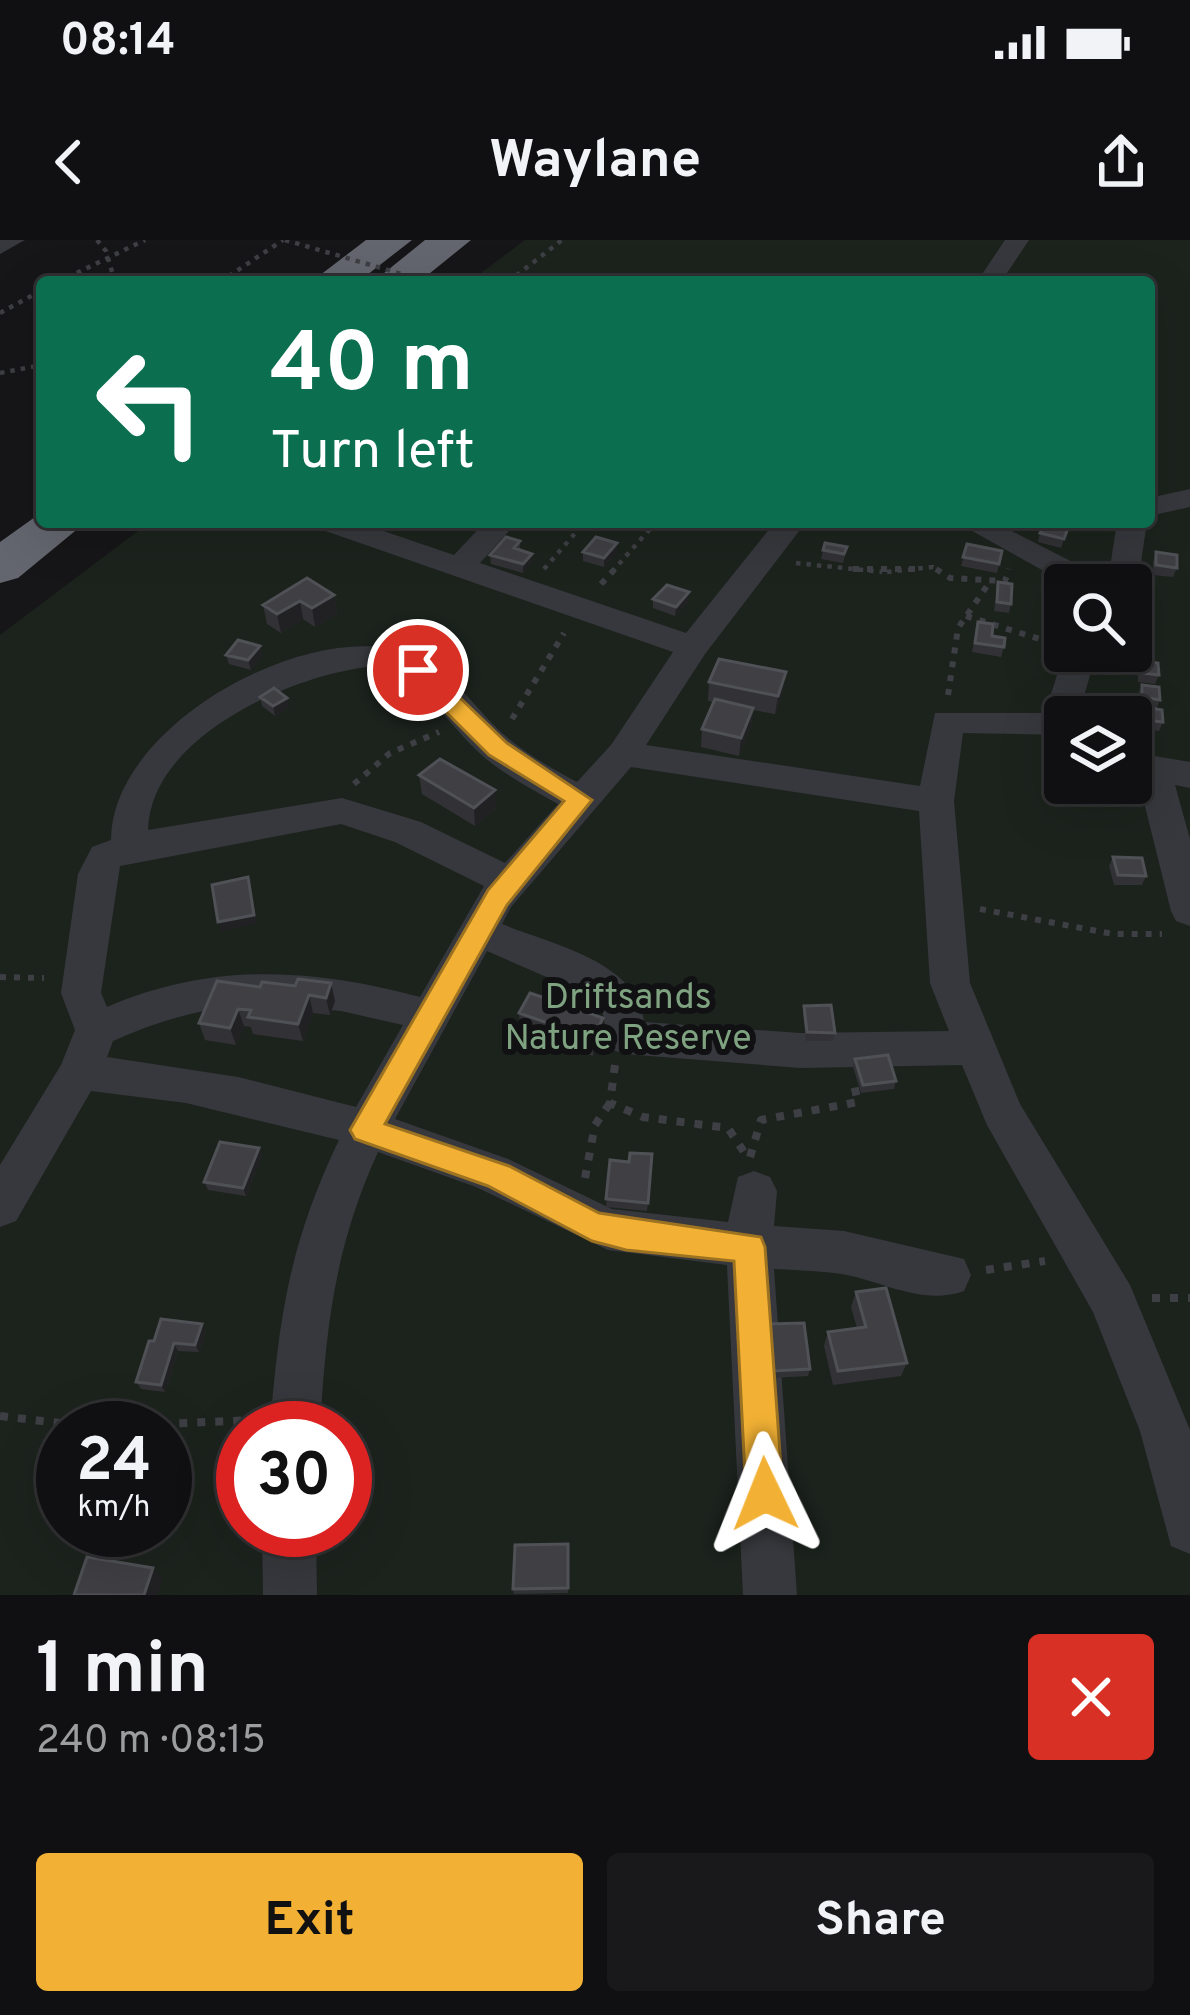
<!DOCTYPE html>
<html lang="en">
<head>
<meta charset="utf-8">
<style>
  body { margin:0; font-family:Overpass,sans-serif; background:#19191b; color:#f1f3f6; height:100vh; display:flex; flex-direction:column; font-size:45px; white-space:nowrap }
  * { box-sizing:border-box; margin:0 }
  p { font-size:39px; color:#9c9d9f }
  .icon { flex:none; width:66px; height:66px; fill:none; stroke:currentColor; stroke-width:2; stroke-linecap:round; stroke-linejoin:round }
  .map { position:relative; height:1355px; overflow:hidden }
  .details { display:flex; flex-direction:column; background:#101012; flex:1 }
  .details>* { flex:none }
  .hud { position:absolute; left:36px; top:36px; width:1119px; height:252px; border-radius:12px; box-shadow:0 12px 48px #0002,0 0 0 3px #303032; background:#0b6e4f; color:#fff; overflow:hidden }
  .fabs { position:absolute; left:1044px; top:324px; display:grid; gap:24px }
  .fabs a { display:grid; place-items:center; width:108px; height:108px; border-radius:12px; background:#101012; box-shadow:0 12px 48px #0002,0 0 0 3px #303032; font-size:60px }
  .speed { position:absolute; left:36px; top:1161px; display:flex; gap:24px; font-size:60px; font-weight:700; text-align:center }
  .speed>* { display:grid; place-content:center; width:156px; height:156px; border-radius:50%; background:#101012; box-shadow:0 12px 48px #0002,0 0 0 3px #303032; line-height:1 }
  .speed small { font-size:30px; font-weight:400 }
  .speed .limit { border:18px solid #d22; background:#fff; color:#111 }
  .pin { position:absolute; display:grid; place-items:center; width:102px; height:102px; color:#fff; margin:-51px; border:6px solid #fff; border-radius:50%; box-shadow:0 3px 12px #0007 }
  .me { position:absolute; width:132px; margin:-66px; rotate:358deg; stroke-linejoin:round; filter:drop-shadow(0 0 9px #0008) }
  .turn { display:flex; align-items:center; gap:42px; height:252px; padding:0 36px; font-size:54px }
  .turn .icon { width:156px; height:156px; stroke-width:2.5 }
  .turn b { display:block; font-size:84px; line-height:102px }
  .round { display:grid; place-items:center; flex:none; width:126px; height:126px; border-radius:12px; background:#19191b }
  .summary { display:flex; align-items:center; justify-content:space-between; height:204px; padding:0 36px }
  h1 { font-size:72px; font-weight:700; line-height:90px }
  .button { display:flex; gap:24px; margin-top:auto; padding:24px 36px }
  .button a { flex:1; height:138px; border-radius:12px; background:#f2b134; color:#111; font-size:48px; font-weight:700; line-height:138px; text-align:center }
  .button a+a { background:#19191b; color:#f1f3f6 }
  .status { display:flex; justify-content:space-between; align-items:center; height:84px; padding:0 60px; background:#101012; direction:ltr }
  .status svg { height:33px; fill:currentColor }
  header { display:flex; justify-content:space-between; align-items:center; height:156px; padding:0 36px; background:#101012; font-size:54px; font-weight:700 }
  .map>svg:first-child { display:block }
  .green { fill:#1c231d; fill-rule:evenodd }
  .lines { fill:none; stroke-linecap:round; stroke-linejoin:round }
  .path-far2 { stroke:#3d3f44; stroke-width:4.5; stroke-dasharray:4.5 6; stroke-linecap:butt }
  .path-far1 { stroke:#3d3f44; stroke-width:6; stroke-dasharray:6 8; stroke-linecap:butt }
  .path { stroke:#3d3f44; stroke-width:8; stroke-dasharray:8 10; stroke-linecap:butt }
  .street { fill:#37383d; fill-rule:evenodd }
  .highway { fill:#63666e; fill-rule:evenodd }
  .path-bridge { stroke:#3d3f44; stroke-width:4.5; stroke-dasharray:4.5 6; stroke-linecap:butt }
  .wall { fill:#323236 }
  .shaded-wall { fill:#212124 }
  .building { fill:#3f3f44; stroke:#4f5156; stroke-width:3 }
  .route { fill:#f2b134; stroke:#9d7322; stroke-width:3 }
  .labels { text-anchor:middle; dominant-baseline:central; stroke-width:12; stroke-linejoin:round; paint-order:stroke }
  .park-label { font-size:36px; fill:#7fa381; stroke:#111113 }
</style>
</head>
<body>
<div class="status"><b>08:14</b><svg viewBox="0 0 49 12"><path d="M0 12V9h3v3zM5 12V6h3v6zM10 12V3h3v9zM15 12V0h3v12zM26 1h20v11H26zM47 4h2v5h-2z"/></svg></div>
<header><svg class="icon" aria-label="back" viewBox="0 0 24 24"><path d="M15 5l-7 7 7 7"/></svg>Waylane<svg class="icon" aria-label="share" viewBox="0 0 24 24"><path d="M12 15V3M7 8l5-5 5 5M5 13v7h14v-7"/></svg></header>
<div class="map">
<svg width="1190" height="1355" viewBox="0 0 1190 1355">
  <rect width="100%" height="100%" fill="#161618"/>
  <!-- green -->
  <path class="green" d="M525 0H1190V1355H0V395L150 282H1149V42H469ZM1065 345H1131V411H1065ZM1065 477H1131V543H1065ZM63 1188H165V1290H63ZM243 1188H345V1290H243Z"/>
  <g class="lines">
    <!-- path-far2 -->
    <path class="path-far2" d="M97 0 106 11 115 42
      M58 42 145 0
      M220 42 283 0
      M508 42 562 0
      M0 73 42 50
      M0 133 42 125
      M796 323 882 332
      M544 329 585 282
      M612 332 656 282
      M887 332 933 327 940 332"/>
    <!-- path-far1 -->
    <path class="path-far1" d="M853 329H916
      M936 329 950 338 1005 341 1009 329
      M601 344 615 329
      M966 376 1049 402
      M948 455 958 388 989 343
      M512 479 564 393
      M354 544 390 513 439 492
      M980 669 1113 694H1162
      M0 737 44 738"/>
    <!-- path -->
    <path class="path" d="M615 825 610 863 643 877 728 888 748 918
      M750 917 761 880 858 862 854 845
      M585 938 595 885 610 863
      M986 1030 1045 1021
      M1152 1058H1190
      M0 1176 93 1187 254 1180"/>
    <!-- street -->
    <path class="street" d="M0 0H25L0 14Z
      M1005 0H1029L1001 42H977Z
      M1190 249V267L1149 276V258Z
      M313 282H357L454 315 485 282H517L480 323 686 393 775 282H806L705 414 646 505 920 546 935 473H1045L1065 410 1097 411 1078 477H1065V495L963 493 954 561 970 743 1020 864 1130 1045 1190 1190V1314L1171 1306 1140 1191 1093 1072 987 885 962 825 800 828 625 814 610 809 602 770 588 755 487 711 395 879 508 919 612 969 728 982 738 937 754 931 770 937 777 951 774 986 844 991 964 1019 971 1035 964 1051C923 1066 882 1041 842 1034 819 1031 796 1030 774 1029L797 1355H743L727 1025 608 1010 476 947 378 912C335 1006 326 1086 320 1188H270C279 1076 290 1002 339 900L186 863 91 851 16 981 0 987V925L61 825 75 790 61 753 78 634 92 607 111 600C111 485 310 376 412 414 453 429 476 472 508 498 529 516 553 529 577 542L611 505 673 412 317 288ZM368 427C424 436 445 483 485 518 507 536 533 550 558 564L505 623 421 582 342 558 148 590C150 498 289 436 368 427ZM631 527 919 571 930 743 949 791 800 793 644 782C638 721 550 704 502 684L511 667ZM341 584 395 602 484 646 420 757C311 728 212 722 107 767L101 753 120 626ZM261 763 341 771 403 785 356 867 238 837 107 817 113 801C162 779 207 767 261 763Z
      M956 282H994L1100 336 1111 321 1117 282H1147L1141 322 1125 345H1069Z
      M1131 512 1190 522V548L1175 545 1190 599V686L1176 681 1171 671 1138 538 1131 536Z
      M262 1290H316L317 1355H263Z"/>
    <!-- highway -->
    <path class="highway" d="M366 0H412L358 42H311Z
      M425 0H471L419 42H373Z
      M42 272V282H86L18 338 0 343V302Z"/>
    <!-- path-bridge -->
    <path class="path-bridge" d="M285 0 429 42"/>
  </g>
  <!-- wall -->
  <path class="wall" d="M1069 285 1061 308 1038 302 1040 293Z
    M520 301V310L532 323 523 333 491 324 490 315Z
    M617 303V312L604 327 583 321V312Z
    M967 304 1002 311 997 333 961 326Z
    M847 307 843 323 821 319 823 310Z
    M1156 312 1177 328 1173 337 1153 335V322Z
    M998 342 1011 364 1009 373 994 371Z
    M334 355 337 373 315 387 303 379 281 393 267 384 263 365Z
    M653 359 688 362 675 376 653 368Z
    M978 382 1004 407 1001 417 972 412Z
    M260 406 262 415 251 430 229 424 226 415Z
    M1141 421 1159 435 1155 444 1138 442V430Z
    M709 442 783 450 775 474 753 470 751 486 739 516 701 507 702 489 713 462 708 461Z
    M1142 445 1160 460 1156 469 1163 482 1159 491 1142 489 1141 476 1144 467 1138 466V454Z
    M260 457 289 467 275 476 262 466Z
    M419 535 496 568 475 586 422 554Z
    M1113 617 1146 636 1142 645H1114L1109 626Z
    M262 742 335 761 330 775 313 773 303 801 253 794 251 787 244 786 236 805 205 800 199 783 260 747Z
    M804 766 835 793 833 801H806L803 774Z
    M519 773 603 778V795L593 816 520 790Z
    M855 819 896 841 894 849 861 853 853 827Z
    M259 908 262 916 246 956 208 950 204 942Z
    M652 914 647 971 606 967 610 920 629 922Z
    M856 1052 907 1123 901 1136 833 1145 824 1106 828 1092 857 1088 851 1067Z
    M767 1084 810 1129 808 1136 770 1138 765 1091Z
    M206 1091 199 1112 178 1111 165 1152 141 1149 136 1142 154 1101Z
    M568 1304V1353L514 1354 513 1349Z"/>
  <!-- shaded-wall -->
  <path class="shaded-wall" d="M617 303V312L604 327V318Z
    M532 314V323L523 333V324Z
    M689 352 688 362 675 376 676 367Z
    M334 355 337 373 315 387 312 368Z
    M300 361 303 379 281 393 277 374Z
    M260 406 262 415 251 430 248 420Z
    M786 432 783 450 775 474 778 456Z
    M287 458 289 467 275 476 273 466Z
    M753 468 751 486 739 516 741 498Z
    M495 550 496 568 475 586 474 568Z
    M248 637 257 684 221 691 218 682Z
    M331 743 335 761 330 775 326 758Z
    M309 755 313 773 303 801 298 784Z
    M238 769 244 786 236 805 230 788Z
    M603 778V795L593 816V799Z
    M259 908 262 916 246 956 243 948Z
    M202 1084 206 1091 199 1112 195 1105Z
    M174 1103 178 1111 165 1152 161 1145Z
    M153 1328 163 1339 157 1355H144Z"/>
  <!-- building -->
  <path class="building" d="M1056 282 1069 285 1064 299 1040 293 1044 286 1054 289Z
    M506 297 520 301 514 308 532 314 523 324 490 315Z
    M596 297 617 303 604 318 583 312Z
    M825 303 847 307 844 314 823 310Z
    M967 304 1002 311 999 324 963 317Z
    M1156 312 1177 315V328L1156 325Z
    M307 338 334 355 312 368 300 361 277 374 263 365Z
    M998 342 1012 344 1011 364 997 362Z
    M667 345 689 352 676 367 653 359Z
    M978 382 993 384 992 396 1005 398 1004 407 975 403Z
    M238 400 260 406 248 420 226 415Z
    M719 419 786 432 778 456 709 442Z
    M1141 421 1158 423 1159 435 1142 433Z
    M1142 445 1159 447 1160 460 1142 457Z
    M274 448 287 458 273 466 260 457Z
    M715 459 753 468 741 498 702 489Z
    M1145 467 1162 470 1163 482 1145 480Z
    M440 519 495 550 474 568 419 535Z
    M1113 617 1142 618 1146 636 1118 635Z
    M248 637 254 675 218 682 212 645Z
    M298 739 331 743 326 758 309 755 298 784 248 777 251 770 238 769 230 788 199 783 217 741 260 747 262 742 295 746Z
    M530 753 603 778 593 799 519 773Z
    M831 765 835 793 807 792 804 766Z
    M888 815 896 841 863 845 855 819Z
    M220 902 259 908 243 948 204 942Z
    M630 913 652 914 648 963 606 959 610 920 629 922Z
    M886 1048 907 1123 838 1131 828 1092 866 1087 856 1052Z
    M161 1079 202 1084 195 1105 174 1103 161 1145 136 1142 149 1101H154Z
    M804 1083 810 1129 772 1131 767 1084Z
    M568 1304V1348L513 1349 515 1305Z
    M87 1317 153 1328 144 1355H74Z"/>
  <!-- route -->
  <path class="route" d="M418 422 426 425 507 503 592 560 507 665 385 884 509 926 599 973 761 997 765 1007 783 1254 778 1267 765 1272 752 1267 746 1254 734 1021 626 1010 592 1001 488 946 355 899 350 890 488 650 564 561 489 515 409 435 406 430Z"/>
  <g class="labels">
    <!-- park labels -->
    <g class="park-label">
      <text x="628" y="759">Driftsands<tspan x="628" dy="41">Nature Reserve</tspan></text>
    </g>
  </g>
</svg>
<div class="fabs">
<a><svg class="icon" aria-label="search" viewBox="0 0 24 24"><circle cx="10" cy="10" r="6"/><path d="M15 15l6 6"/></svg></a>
<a><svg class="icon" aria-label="layers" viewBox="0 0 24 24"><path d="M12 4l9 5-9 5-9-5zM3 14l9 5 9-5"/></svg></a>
</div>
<div class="speed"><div>24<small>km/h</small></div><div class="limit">30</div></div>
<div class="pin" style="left:418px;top:430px;background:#d93025"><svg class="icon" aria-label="arrive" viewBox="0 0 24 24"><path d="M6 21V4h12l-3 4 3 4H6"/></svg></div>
<svg class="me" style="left:765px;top:1254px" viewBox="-20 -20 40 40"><path d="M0-17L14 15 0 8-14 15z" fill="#f2b134" stroke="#fff" stroke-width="4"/></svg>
<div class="hud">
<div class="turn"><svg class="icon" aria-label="left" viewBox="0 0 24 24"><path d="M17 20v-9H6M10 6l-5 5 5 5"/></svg><div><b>40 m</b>Turn left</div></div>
</div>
</div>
<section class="details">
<div class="summary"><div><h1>1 min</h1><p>240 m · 08:15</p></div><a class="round" style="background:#d93025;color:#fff"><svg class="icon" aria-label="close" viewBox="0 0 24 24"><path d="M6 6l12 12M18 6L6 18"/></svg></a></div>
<div class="button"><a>Exit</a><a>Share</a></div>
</section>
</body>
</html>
